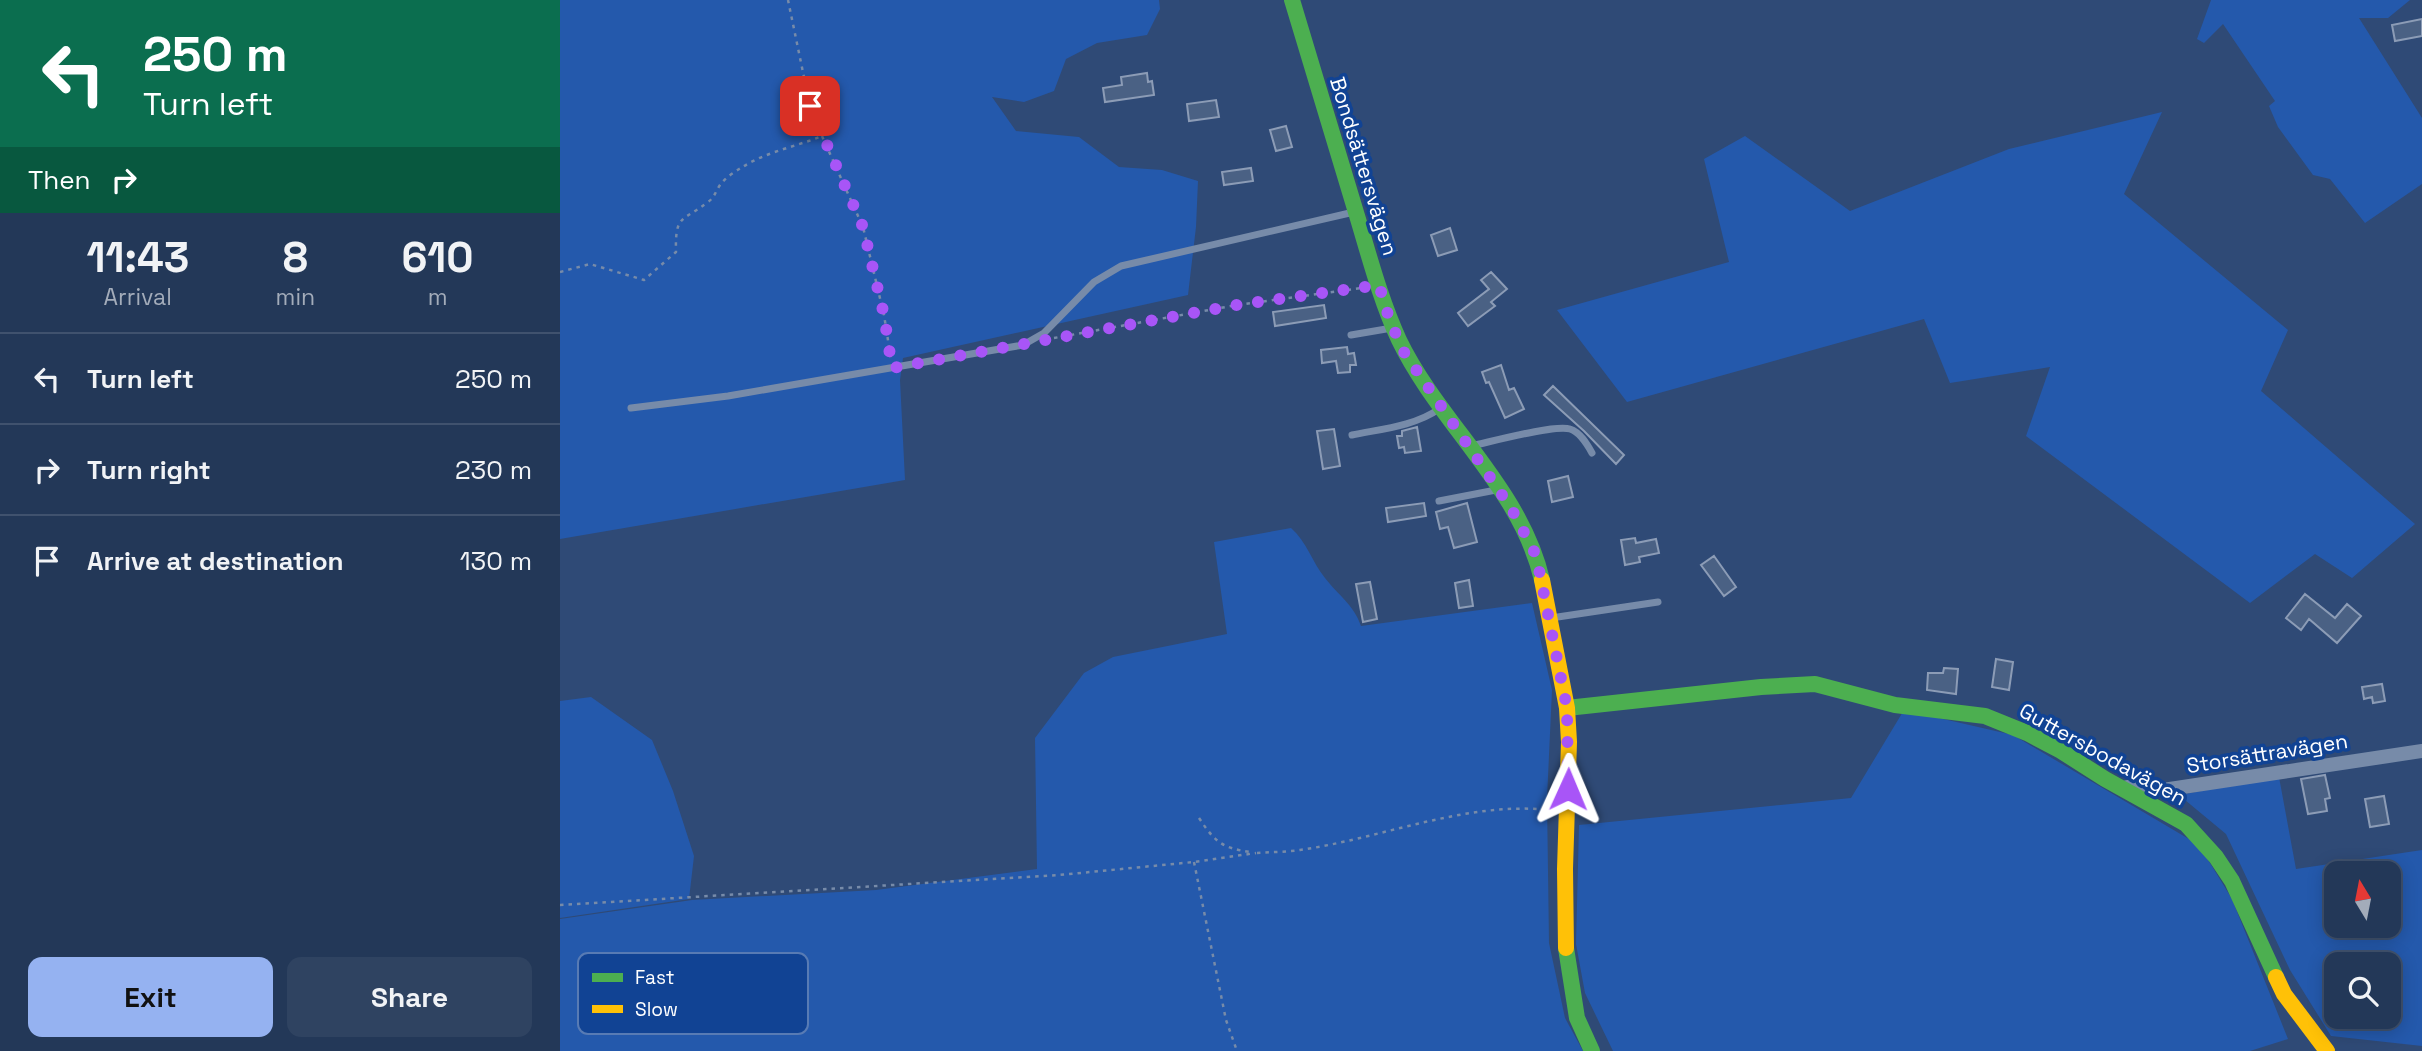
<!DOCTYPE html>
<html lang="en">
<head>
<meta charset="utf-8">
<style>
  body { margin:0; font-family:"Space Grotesk",sans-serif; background:#2f4361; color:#f1f3f6; height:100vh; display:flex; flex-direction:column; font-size:26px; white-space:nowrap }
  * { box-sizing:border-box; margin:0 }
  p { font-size:23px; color:#a3acba }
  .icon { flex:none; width:38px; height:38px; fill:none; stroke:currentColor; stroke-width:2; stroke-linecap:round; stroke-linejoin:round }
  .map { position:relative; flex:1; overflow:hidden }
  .drawer { display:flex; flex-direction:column; background:#233858; width:560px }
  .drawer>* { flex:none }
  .top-card { background:#0b6e4f; color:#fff; overflow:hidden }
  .needle { width:46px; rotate:350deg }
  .controls { position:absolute; left:1764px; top:861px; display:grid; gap:14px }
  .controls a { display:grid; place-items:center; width:77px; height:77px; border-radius:14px; background:#233858; box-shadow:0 4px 18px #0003,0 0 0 2px #40526e; font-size:35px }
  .pin { position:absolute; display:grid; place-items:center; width:60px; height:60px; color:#fff; margin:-30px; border-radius:14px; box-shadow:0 4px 10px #0006 }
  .me { position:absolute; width:77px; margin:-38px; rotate:1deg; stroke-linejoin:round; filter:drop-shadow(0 0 5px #0008) }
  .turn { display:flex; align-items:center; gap:24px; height:147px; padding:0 28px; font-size:32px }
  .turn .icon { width:91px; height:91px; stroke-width:2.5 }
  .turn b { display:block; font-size:49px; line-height:60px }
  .then { display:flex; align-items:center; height:66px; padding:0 28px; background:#0003; gap:14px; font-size:26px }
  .eta { display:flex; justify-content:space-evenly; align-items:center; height:119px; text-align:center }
  .eta b { font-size:42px; font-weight:700; line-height:49px }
  .button { display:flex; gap:14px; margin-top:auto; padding:14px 28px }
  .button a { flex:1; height:80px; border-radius:14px; background:#95b2f1; color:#111; font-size:28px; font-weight:700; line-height:80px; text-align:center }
  .button a+a { background:#2f4361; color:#f1f3f6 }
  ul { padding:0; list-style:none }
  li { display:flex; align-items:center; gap:21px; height:91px; padding:0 28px; border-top:2px solid #40526e }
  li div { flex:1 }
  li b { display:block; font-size:26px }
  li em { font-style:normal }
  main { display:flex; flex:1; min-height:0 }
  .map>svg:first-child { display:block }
  .green { fill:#2459ac; fill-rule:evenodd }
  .building { fill:#4a6184; stroke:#8c9cb6; stroke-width:2 }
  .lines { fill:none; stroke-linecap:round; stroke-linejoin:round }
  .path { stroke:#778ba9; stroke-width:2.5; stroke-dasharray:3.5 5; stroke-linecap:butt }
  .lane { stroke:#778ba9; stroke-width:7 }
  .street { stroke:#778ba9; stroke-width:14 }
  .fast { stroke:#4caf50; stroke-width:16 }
  .slow { stroke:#ffc107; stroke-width:16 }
  .route { stroke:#a855f7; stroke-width:12; stroke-dasharray:0 21.6 }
  .labels { text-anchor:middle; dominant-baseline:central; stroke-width:7; stroke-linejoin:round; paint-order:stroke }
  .street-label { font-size:21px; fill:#fff; stroke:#114394 }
  .key { fill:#114394; stroke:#587bb4; stroke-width:2 }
  .key-label { font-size:19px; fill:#fff }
</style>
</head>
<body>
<main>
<section class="drawer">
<div class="top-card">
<div class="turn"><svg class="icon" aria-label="left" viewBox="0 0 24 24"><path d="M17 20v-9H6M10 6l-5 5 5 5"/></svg><div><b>250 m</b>Turn left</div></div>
<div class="then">Then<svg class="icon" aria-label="right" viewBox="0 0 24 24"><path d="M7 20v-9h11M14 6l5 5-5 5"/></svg></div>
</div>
<div class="eta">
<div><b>11:43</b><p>Arrival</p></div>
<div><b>8</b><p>min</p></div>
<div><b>610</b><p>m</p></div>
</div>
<ul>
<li><svg class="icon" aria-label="left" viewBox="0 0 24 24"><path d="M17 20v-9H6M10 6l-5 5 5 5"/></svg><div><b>Turn left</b></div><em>250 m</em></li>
<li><svg class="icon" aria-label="right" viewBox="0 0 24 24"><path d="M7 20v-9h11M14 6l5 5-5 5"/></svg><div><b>Turn right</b></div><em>230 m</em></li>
<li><svg class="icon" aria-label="arrive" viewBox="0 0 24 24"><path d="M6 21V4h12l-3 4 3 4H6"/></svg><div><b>Arrive at destination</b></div><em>130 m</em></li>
</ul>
<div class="button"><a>Exit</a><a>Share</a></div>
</section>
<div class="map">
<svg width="1862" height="1051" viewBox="0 0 1862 1051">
  <rect width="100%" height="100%" fill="#2f4a76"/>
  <!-- green -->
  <path class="green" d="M0 0H599L600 9 587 35 537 43 506 59 494 91 464 102 432 97 456 131 519 137 559 167 602 170 638 181 636 227 628 295 343 358 340 380 345 480 0 539Z
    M1651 0H1850L1828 18H1799L1862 118V184L1805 223 1770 179 1753 175 1718 127 1709 106 1715 101 1663 24 1644 43 1637 39Z
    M1602 112 1564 194 1728 330 1701 391 1855 524 1792 578 1755 554 1690 603 1466 436 1490 367 1390 383 1364 319 1067 402 997 310 1169 262 1144 159 1185 136 1290 211 1449 149Z
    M731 528C747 542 752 562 765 578 778 595 794 605 801 626L972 603 992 690 987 799 989 943 1005 1018 1023 1051H0V919L132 900 316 890 477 869 475 738 524 673 553 657 667 634 654 542Z
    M31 697 92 740 113 791 134 856 129 899 0 918V701Z
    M1344 710 1453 735 1639 845 1672 899 1728 1039 1690 1051H1053L1025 993 1016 944 1019 825 1291 798Z
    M1719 777 1736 869 1862 850V1046L1771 1036 1730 970 1666 834 1619 795ZM1776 873H1829V926H1776ZM1776 964H1829V1017H1776Z"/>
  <!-- building -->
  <path class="building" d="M1862 19V36L1835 41 1832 25Z
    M587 73 588 82 592 81 594 95 545 102 543 88 562 85 561 77Z
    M656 100 659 117 629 121 627 104Z
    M726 126 732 147 716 151 710 130Z
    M691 168 693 181 664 185 662 172Z
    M890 228 897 250 878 256 871 235Z
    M931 272 947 289 931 302 935 306 908 326 898 313 929 289 921 280Z
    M764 305 766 318 715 326 713 312Z
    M787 347 788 354 794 353 796 365H790V372L778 373 776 361 762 363 761 350Z
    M941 365 949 390 954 388 964 409 945 418 929 382 926 383 922 372Z
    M993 386 1064 455 1056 464 1024 431 984 395Z
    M857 427 861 451 845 453 844 447 839 448 837 436H842V431Z
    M774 429 780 466 763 469 757 431Z
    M1008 476 1013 497 992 502 988 481Z
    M864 503 866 516 828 522 826 508Z
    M907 503 917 542 894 548 888 527 880 529 876 512Z
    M1075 538 1076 543 1096 539 1099 553 1079 557 1080 562 1065 565 1061 540Z
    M1154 556 1176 587 1164 596 1141 565Z
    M909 580 913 606 899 608 895 583Z
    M810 582 817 619 803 622 796 584Z
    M1745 594 1775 618 1787 604 1801 616 1777 643 1749 619 1741 630 1726 618Z
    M1436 659 1453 662 1449 690 1432 687Z
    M1384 668 1398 669 1396 694 1367 690 1368 673H1383Z
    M1822 684 1825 701 1813 703 1812 697 1804 699 1802 687Z
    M1765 775 1770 798 1765 799 1767 811 1748 814 1741 779Z
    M1824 796 1829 824 1810 827 1805 799Z"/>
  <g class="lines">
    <!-- path -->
    <path class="path" d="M262 136 303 227 324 315 331 359
      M0 272 30 264 84 280 116 252C115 214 122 222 148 202 154 198 156 191 160 185 165 178 174 172 181 168 205 152 235 147 262 136L250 106 228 0
      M494 338 677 305 802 288
      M639 818C655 842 662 848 690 852
      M697 853C711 852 726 852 740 850 823 838 906 801 990 810
      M634 862 666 1020 677 1051
      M0 905 499 875 634 862 696 853"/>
    <!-- lane -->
    <path class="lane" d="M791 335 832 328
      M71 408 168 396 463 345 484 333 534 282 561 266 794 212
      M792 435C821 429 855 426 879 409
      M911 446C930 442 995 424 1010 429 1020 432 1027 444 1032 453
      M879 501 936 490
      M991 618 1098 602"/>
    <!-- street -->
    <path class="street" d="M1567 787 1603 790 1862 751"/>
    <!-- fast -->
    <path class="fast" d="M732 0C754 73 776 146 798 219 810 259 821 301 839 340 879 423 961 488 982 580
      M1007 708 1201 687 1255 684 1335 705 1425 716 1467 733 1501 751 1545 779 1626 824 1656 857 1672 881 1716 977
      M1006 948 1017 1018 1032 1051"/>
    <!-- slow -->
    <path class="slow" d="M982 580 1007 708 1009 742 1005 869 1006 948
      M1716 977 1724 994 1767 1051"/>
  </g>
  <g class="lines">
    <!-- route -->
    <path class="route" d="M250 106 303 227 324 315 332 368 677 305 819 285 830 321 844 352 951 508 976 555 1007 708 1008 789"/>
  </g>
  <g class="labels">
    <!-- street labels -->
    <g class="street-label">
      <text transform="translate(804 166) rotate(73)">Bondsättersvägen</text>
      <text transform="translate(1707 753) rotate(-9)">Storsättravägen</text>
      <text transform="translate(1543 754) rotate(29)">Guttersbodavägen</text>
    </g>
  </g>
  <!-- legend -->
  <rect x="18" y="953" width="230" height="81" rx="10" class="key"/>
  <rect x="32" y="973" width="31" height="9" fill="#4caf50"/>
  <rect x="32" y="1005" width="31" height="8" fill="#ffc107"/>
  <g class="key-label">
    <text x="75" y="984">Fast</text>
    <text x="75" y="1016">Slow</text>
  </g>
</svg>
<div class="controls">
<a><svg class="needle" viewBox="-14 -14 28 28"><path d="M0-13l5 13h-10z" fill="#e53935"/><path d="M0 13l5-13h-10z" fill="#a3acba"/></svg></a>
<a><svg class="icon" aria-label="search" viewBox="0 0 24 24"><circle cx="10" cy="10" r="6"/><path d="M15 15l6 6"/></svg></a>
</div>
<div class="pin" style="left:250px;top:106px;background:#d93025"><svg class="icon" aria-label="arrive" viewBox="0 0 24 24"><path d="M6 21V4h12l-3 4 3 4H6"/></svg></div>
<svg class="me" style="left:1008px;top:789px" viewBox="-20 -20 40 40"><path d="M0-17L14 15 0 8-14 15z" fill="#a855f7" stroke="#fff" stroke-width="4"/></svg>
</div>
</main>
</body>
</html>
